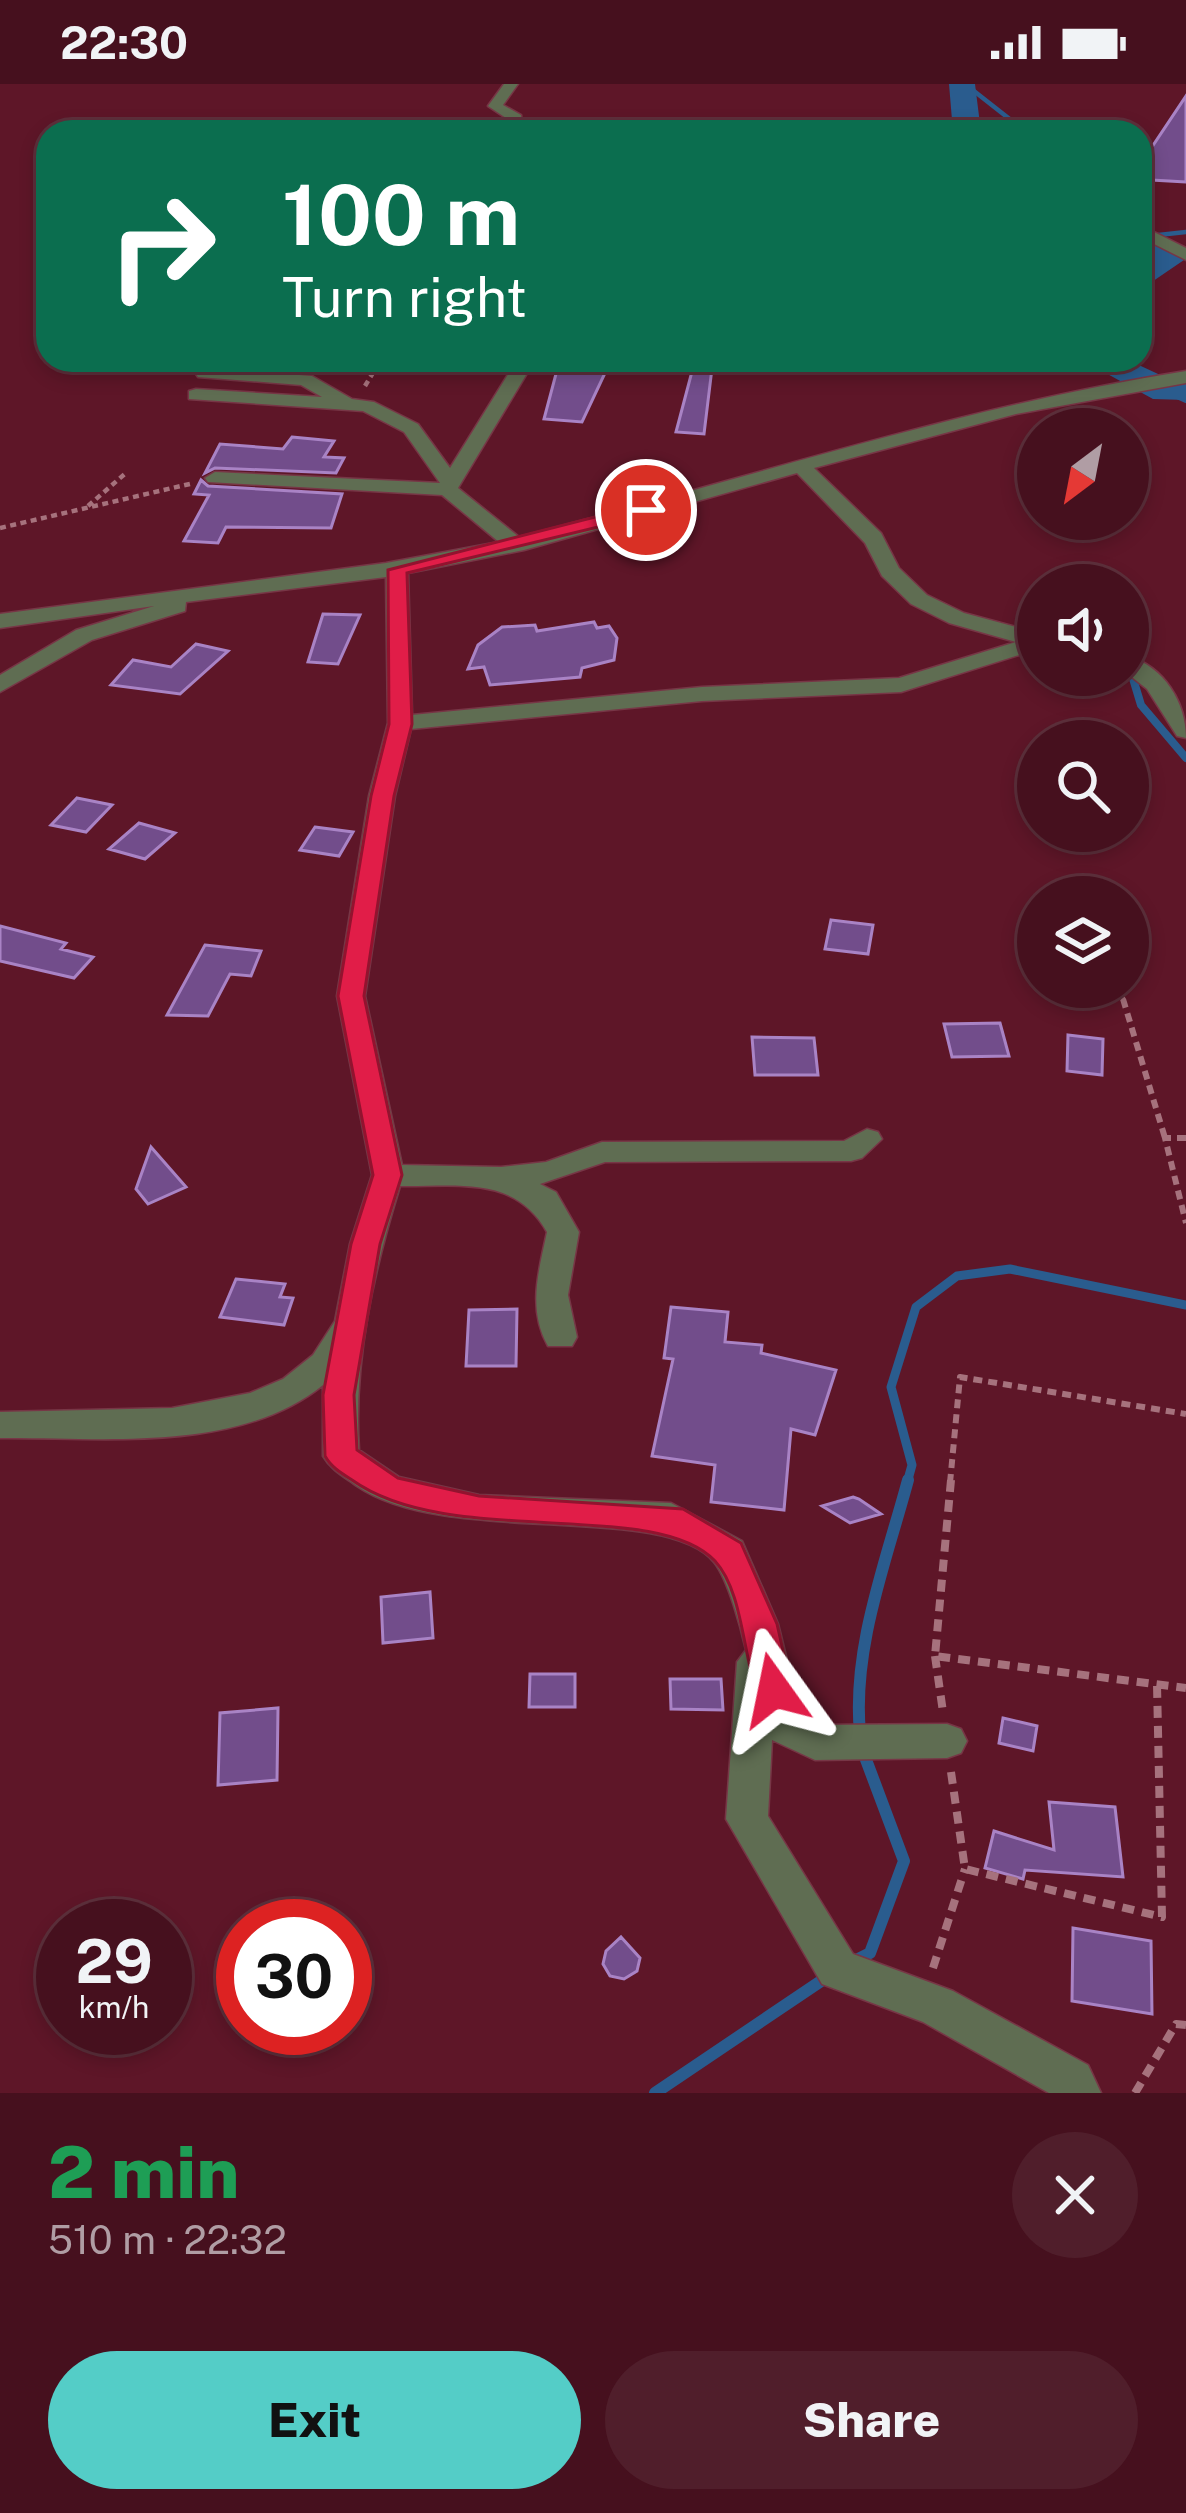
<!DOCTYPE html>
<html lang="en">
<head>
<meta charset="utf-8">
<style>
  body { margin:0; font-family:"Public Sans",sans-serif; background:#501e2b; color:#f1f3f6; height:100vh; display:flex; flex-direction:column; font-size:45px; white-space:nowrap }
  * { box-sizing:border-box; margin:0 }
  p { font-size:39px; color:#b09da4 }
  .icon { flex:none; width:66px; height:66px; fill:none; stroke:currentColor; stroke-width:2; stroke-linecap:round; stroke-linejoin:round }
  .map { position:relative; height:2009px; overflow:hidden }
  .details { display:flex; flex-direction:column; background:#46101e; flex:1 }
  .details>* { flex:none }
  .top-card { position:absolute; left:36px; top:36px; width:1116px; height:252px; border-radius:36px; box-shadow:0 6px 18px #0003,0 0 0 3px #5e303c; background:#0b6e4f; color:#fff; overflow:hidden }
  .needle { width:78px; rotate:212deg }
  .tools { position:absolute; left:1017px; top:324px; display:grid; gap:24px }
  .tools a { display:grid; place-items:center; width:132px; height:132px; border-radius:50%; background:#46101e; box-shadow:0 6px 18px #0003,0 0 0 3px #5e303c; font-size:60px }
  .speed { position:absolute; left:36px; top:1815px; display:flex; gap:24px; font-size:60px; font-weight:700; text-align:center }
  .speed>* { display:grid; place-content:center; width:156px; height:156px; border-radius:50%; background:#46101e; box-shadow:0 6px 18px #0003,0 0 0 3px #5e303c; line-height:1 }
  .speed small { font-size:30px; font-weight:400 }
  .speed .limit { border:18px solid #d22; background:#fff; color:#111 }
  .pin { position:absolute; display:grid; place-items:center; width:102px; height:102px; color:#fff; margin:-51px; border:6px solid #fff; border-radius:50%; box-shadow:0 3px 12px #0007 }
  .me { position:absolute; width:132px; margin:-66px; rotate:348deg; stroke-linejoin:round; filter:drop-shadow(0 0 9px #0008) }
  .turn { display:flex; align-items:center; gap:42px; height:252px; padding:0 48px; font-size:54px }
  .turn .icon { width:156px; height:156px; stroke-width:2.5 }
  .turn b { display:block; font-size:84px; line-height:102px }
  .round { display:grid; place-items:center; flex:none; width:126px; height:126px; border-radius:63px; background:#501e2b }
  .head { display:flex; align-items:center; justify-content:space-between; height:204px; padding:0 48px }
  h1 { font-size:72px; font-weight:800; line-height:90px; color:#1e9e55 }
  .button { display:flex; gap:24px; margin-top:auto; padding:24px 48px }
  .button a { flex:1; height:138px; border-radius:72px; background:#54cdc7; color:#111; font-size:48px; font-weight:800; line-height:138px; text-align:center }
  .button a+a { background:#501e2b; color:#f1f3f6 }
  .status { display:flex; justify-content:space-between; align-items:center; height:84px; padding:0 60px; background:#46101e; direction:ltr }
  .status svg { height:33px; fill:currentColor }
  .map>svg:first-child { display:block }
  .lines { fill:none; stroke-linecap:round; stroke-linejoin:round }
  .stream-far4 { stroke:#2a5c8e; stroke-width:4.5 }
  .stream-far3 { stroke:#2a5c8e; stroke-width:6 }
  .stream-far2 { stroke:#2a5c8e; stroke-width:8 }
  .stream-far1 { stroke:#2a5c8e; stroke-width:9 }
  .stream { stroke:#2a5c8e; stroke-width:12 }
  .river { fill:#2a5c8e; fill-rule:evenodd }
  .building { fill:#724d8b; stroke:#a983c5; stroke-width:3 }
  .minor-casing { stroke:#773646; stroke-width:3 }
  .path-far2 { stroke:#a6727d; stroke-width:4.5; stroke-dasharray:6 4.5; stroke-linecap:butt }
  .path-far1 { stroke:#a6727d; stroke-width:6; stroke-dasharray:9 6; stroke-linecap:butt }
  .path { stroke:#a6727d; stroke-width:8; stroke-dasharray:12 8; stroke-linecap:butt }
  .minor { fill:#5f6d52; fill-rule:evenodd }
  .route { fill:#e11d48; stroke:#92132f; stroke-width:3 }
</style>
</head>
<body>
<div class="status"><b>22:30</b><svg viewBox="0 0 49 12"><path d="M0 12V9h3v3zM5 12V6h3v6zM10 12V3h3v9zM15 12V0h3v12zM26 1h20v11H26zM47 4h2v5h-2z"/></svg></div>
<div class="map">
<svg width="1186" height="2009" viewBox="0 0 1186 2009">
  <rect width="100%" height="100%" fill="#5e1628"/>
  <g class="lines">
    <!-- stream-far4 -->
    <path class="stream-far4" d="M965 0 1021 44
      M1140 153 1186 148"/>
    <!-- stream-far3 -->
    <path class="stream-far3" d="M1094 276 1101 281
      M1166 307 1186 316"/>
    <!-- stream-far2 -->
    <path class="stream-far2" d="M1131 588 1141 621 1186 674"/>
    <!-- stream-far1 -->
    <path class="stream-far1" d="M907 1399 912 1381 891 1303 916 1223 957 1192 1010 1185 1186 1221"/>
    <!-- stream -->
    <path class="stream" d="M860 1649C852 1564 886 1478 908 1396
      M854 1877 870 1869 904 1777 862 1665
      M655 2009 830 1891"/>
    <!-- river -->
    <path class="river" d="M949 0H975L981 48H953Z
      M1140 149 1171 156 1184 176 1140 206V181L1151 174 1140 167Z
      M1082 276H1128L1171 296 1186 294V316L1153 315Z"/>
  </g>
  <!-- building -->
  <path class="building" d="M1186 12V98L1152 96 1150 66Z
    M695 276H713L704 350 676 348Z
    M557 286 605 289 582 338 544 335Z
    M292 353 334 357 324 373 344 374 336 389 215 384 205 389 220 360 283 365Z
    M201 396 208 402 342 410 331 444 226 443 218 459 184 457 209 411 194 410Z
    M323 530 360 531 338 580 308 578Z
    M594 538 597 544 609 542 617 554 614 576 582 584 580 593 490 601 484 583 468 585 478 561 502 543 535 541 537 547Z
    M196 560 228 567 180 610 111 601 133 576 171 583Z
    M77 714 112 721 86 748 51 741Z
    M139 739 175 749 145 775 109 765Z
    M315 743 353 748 339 772 300 766Z
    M831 836 873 841 868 870 825 865Z
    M0 842 66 859 61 865 93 873 74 894 0 877Z
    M205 861 261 867 251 892 230 890 208 932 167 931Z
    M1000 939 1009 972 952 973 944 940Z
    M1068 951 1103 955 1102 991 1067 987Z
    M752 953 814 954 818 991H755Z
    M151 1063 186 1103 148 1120 136 1105Z
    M236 1195 285 1200 280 1213 293 1214 284 1241 220 1233Z
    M671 1223 728 1228 725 1258 762 1261 761 1269 836 1286 815 1351 791 1345 784 1426 711 1418 715 1381 652 1372 673 1275 664 1274Z
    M517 1225 516 1282H466L469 1226Z
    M853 1413 859 1415 881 1430 850 1439 822 1422Z
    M430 1508 433 1554 383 1559 381 1513Z
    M530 1590H575V1623H529Z
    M670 1595H721L723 1626 671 1625Z
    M278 1624 277 1696 218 1701 220 1629Z
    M1003 1634 1037 1642 1033 1667 999 1659Z
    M1049 1718 1115 1723 1123 1793 1025 1786 1023 1795 985 1784 994 1747 1054 1766Z
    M1073 1844 1151 1857 1152 1930 1072 1917Z
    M621 1853 640 1874 637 1887 624 1895 610 1892 603 1880 606 1867Z"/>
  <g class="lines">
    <!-- minor casing -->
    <g class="minor-casing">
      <path id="minor" d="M504 0H518L503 21 521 31 523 48H509V36L488 22Z
        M1140 141 1186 164V176L1140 153Z
        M186 276H201L210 284 312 292 352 315 374 318 418 340 450 384 517 276H535L458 404 519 453C742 397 959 323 1186 287V299L1016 330 814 384 881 449 899 484 927 511 964 529 1038 549V565L901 608 702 617 411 645 395 712 365 912 402 1081 501 1083 546 1078 602 1058 844 1057 867 1045 878 1048 882 1055 862 1074 851 1077 605 1078 540 1100 556 1108 579 1148 568 1211 577 1253 572 1262H548C527 1225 539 1186 547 1148 515 1091 458 1103 400 1102 374 1186 353 1277 359 1366L399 1393 479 1411 671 1419 742 1457 778 1540 801 1632 819 1641 947 1640 961 1645 967 1657 961 1669 947 1674 815 1676 772 1656 768 1732 853 1870 953 1907 1088 1981 1101 2009H1049L923 1938 822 1900 726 1735 737 1578 746 1566C741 1544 728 1495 714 1478 664 1417 447 1464 357 1402 345 1393 331 1386 323 1372V1301C238 1370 101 1353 0 1354V1328L172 1324 250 1309 283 1295 313 1271 335 1237 350 1160 372 1091 337 912 369 712 388 639 386 493 186 518 185 527 92 556 0 608V591L76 546 154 522 0 544V530L386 479 499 458 442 411 208 398 205 394 215 388 440 399 404 348 363 327 189 315V307L196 305 322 313 301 301 198 293ZM797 389 865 459 882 492 911 520 949 539 1016 558 899 594 702 603 412 631 408 489 524 466Z
        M1128 572C1164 583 1186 618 1186 654L1177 652 1147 605 1128 590Z"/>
    </g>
    <!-- path-far2 -->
    <path class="path-far2" d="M365 302 377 282
      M88 422 127 388
      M0 444 194 399
      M1120 903 1124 918"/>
    <!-- path-far1 -->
    <path class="path-far1" d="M1123 915 1165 1054
      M1186 1054H1165L1186 1139
      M950 1399 960 1293 1186 1330"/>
    <!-- path -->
    <path class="path" d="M951 1396 935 1572 1186 1604
      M935 1572 943 1628
      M951 1688 965 1785 1162 1833 1157 1600
      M933 1884 965 1785
      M1135 2009 1176 1940 1186 1941"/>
    <!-- minor -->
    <use href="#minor" class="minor"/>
  </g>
  <!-- route -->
  <path class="route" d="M646 420 655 426 652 430 407 489 412 640 394 712 364 912 402 1091 380 1160 354 1311 357 1366 398 1394 479 1412 683 1425 741 1459 777 1540 792 1606 786 1617 774 1621 761 1617C742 1578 745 1510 715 1477 655 1413 450 1466 352 1396 341 1389 331 1383 325 1372L323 1311 351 1160 373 1091 338 912 371 712 389 640 388 486Z"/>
</svg>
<div class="tools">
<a><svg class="needle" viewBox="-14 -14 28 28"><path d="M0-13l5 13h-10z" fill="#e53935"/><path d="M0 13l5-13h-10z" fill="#b09da4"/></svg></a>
<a><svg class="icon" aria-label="sound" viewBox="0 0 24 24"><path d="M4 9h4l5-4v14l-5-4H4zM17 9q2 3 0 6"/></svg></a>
<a><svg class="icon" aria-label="search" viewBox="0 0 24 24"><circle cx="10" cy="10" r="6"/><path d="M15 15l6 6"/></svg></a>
<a><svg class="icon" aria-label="layers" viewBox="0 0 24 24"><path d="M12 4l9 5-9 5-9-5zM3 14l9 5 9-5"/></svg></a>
</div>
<div class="speed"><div>29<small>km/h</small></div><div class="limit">30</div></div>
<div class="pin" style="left:646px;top:426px;background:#d93025"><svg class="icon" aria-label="arrive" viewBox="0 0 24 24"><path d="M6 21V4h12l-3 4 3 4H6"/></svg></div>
<svg class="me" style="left:774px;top:1606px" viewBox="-20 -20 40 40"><path d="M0-17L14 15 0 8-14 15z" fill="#e11d48" stroke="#fff" stroke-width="4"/></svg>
<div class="top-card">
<div class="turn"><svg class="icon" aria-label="right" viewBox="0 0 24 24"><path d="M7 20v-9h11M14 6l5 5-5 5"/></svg><div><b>100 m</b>Turn right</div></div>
</div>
</div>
<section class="details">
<div class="head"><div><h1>2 min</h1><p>510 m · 22:32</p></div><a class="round"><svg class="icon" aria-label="close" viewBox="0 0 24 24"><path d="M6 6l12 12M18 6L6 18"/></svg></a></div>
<div class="button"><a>Exit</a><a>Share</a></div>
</section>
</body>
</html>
